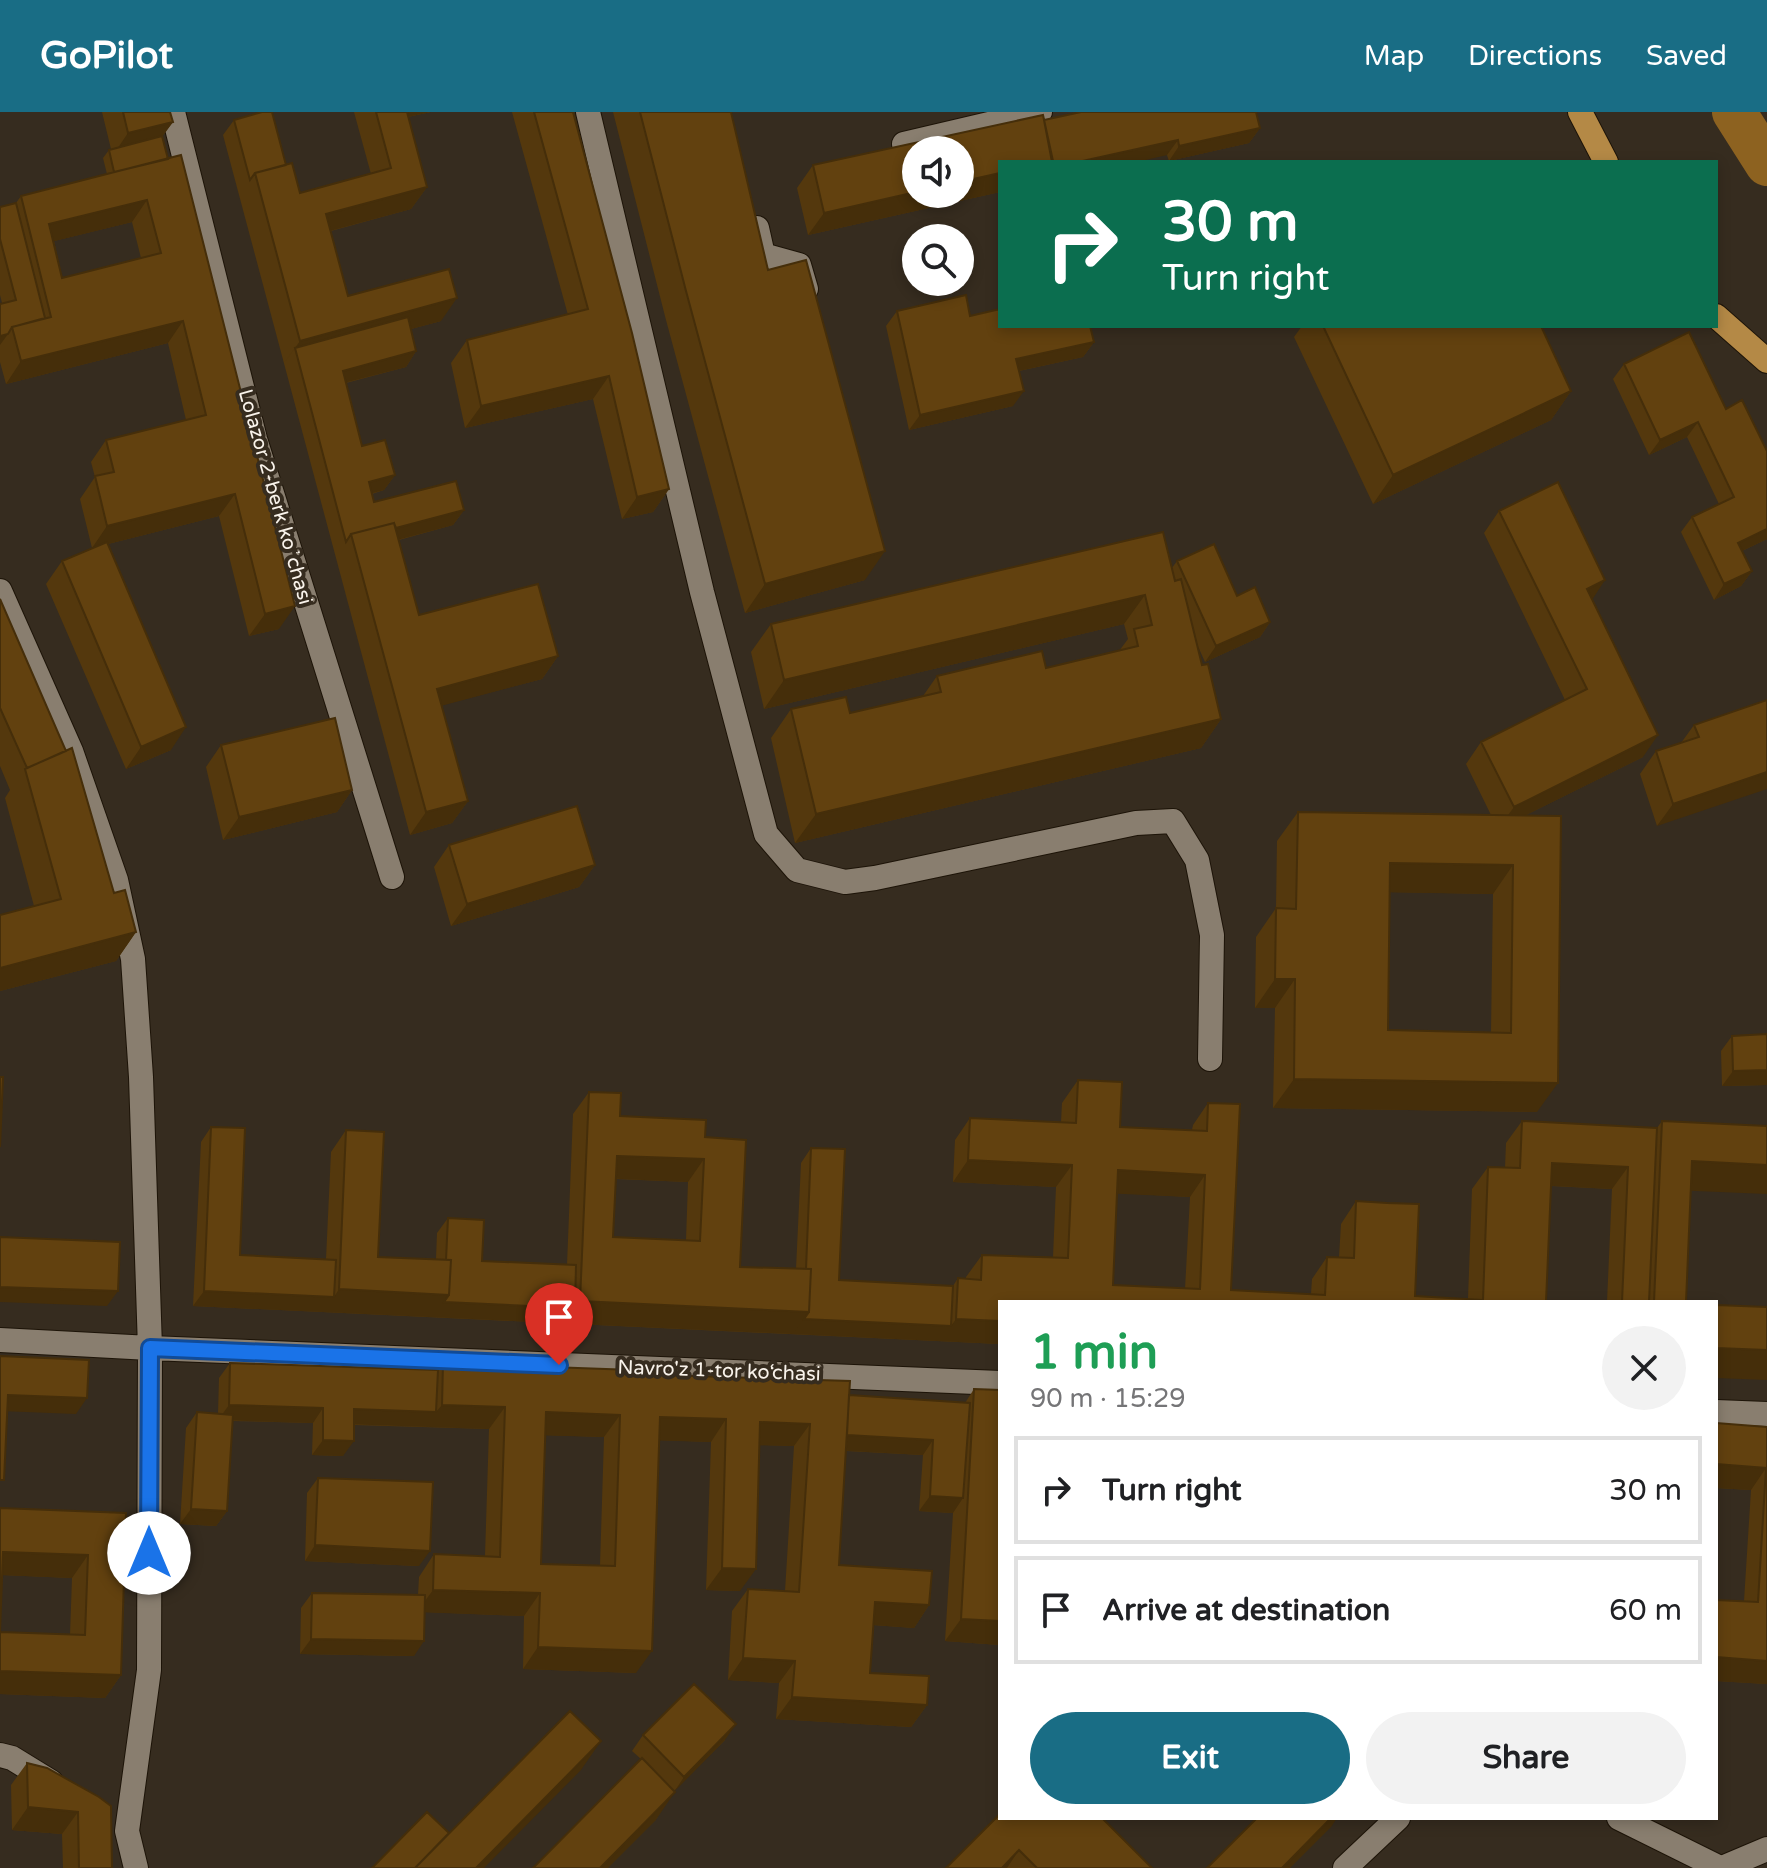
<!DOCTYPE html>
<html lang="en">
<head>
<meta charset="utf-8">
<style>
  body { margin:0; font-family:"Varela Round",sans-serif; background:#f2f2f2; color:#202124; height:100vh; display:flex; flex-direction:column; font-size:30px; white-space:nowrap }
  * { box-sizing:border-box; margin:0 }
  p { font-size:26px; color:#757577 }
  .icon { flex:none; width:44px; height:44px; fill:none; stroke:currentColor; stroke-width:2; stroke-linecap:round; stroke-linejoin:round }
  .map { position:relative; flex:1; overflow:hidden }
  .details { position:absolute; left:998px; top:1188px; width:720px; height:520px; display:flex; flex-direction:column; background:#fff; border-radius:0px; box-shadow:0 4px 12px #0003 }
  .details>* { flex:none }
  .banner { position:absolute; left:998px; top:48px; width:720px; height:168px; border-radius:0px; box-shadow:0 4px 12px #0003; background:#0b6e4f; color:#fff; overflow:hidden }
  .fabs { position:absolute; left:902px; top:24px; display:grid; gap:16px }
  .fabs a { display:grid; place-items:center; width:72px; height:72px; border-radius:50%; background:#fff; box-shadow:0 4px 12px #0003; font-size:40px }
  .pin { position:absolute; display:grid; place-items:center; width:68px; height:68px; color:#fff; margin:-82px -34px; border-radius:50% 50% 50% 0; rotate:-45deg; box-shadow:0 0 8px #0007 }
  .pin .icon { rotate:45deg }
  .me { position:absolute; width:88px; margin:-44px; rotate:0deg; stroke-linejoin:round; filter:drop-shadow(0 0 6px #0008) }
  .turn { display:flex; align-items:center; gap:28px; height:168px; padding:0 32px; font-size:36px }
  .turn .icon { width:104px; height:104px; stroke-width:2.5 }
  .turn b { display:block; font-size:56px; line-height:68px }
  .round { display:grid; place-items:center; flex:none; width:84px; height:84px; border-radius:42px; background:#f2f2f2 }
  .overview { display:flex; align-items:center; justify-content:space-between; height:136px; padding:0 32px }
  h1 { font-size:48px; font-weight:700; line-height:60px; color:#1e9e55 }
  .button { display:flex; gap:16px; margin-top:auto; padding:16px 32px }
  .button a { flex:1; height:92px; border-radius:48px; background:#196d85; color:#fff; font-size:32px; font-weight:700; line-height:92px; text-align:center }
  .button a+a { background:#f2f2f2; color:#202124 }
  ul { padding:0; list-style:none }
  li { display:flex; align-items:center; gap:24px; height:108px; margin:0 16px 12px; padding:0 16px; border:4px solid #e0e0e0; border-radius:0px }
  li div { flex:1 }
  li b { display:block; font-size:30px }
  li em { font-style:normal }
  header { display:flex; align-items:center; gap:48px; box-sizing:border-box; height:112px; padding:0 40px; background:#196d85; color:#fff }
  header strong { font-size:38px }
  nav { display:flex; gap:44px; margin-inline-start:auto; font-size:28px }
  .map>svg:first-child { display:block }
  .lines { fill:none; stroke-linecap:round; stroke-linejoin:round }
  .canal { stroke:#8d6220; stroke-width:44 }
  .minor-casing { stroke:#1d1408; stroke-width:26 }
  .major-casing { stroke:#1d1408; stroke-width:26 }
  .minor { stroke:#897e6f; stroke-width:24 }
  .major { stroke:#b48946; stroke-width:24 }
  .wall { fill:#54380d; fill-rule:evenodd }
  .shaded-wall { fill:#452e0a }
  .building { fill:#62410f; stroke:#452e0a; stroke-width:2; fill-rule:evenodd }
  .route-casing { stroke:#114b97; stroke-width:20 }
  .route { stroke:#1a73e8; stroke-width:14 }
  .labels { text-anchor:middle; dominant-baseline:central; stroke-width:8; stroke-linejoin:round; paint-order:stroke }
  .street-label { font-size:20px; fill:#f9f3eb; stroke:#362c1f }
</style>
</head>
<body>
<header>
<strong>GoPilot</strong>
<nav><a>Map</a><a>Directions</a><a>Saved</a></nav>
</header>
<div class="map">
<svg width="1767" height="1756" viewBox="0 0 1767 1756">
  <rect width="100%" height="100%" fill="#362c1f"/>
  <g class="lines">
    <!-- canal -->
    <path class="canal" d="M1734 0 1767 52"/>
    <!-- minor casing -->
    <g class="minor-casing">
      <path id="minor" d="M173 0 255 327 392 765
        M588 0 702 480 766 722 797 758 845 770 875 766 1136 711 1173 709 1197 748 1212 823 1210 947
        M904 32 1040 0
        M757 116 763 143 799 153 806 177
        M0 479 71 639 116 768 133 847 141 965 150 1236 149 1558 127 1719 136 1756
        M0 1228 150 1236 1000 1271
        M1716 1300 1767 1302
        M0 1643 12 1646 51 1670
        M1619 1706 1720 1756
        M1345 1756 1398 1706
        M1722 1756 1767 1737"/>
    </g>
    <!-- major casing -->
    <g class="major-casing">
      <path id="major" d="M1580 0 1606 50
        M1716 204 1767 249"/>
    </g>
    <!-- minor -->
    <use href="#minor" class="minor"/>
    <!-- major -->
    <use href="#major" class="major"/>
  </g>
  <!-- wall -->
  <path class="wall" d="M102 0H170L173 10 162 24 279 517 249 524 219 404 108 432 171 638 126 657 46 472 62 449 92 436 80 387 95 365 91 350 106 328 186 308 168 231 6 272 0 250V192L2 191 0 183V95L16 91 21 84 107 62 103 46 109 38 111 37ZM132 110 141 146 62 166 54 129Z
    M354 0H431L408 5 427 75 411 97 331 119 348 184 441 209 411 217 416 239 406 255 346 271 362 334 395 363 384 378 372 382 374 390 464 398 453 413 399 428 419 503 558 544 542 567 442 593 468 689 452 711 410 723 223 23 234 8 286 53 300 81 371 62Z
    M512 0H573L669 377 653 400 622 407 593 287 465 316 451 251 467 228 568 203Z
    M613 0H731L768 158 865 468 745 501 666 208Z
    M1044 8 1260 16 1249 31 1169 49 1167 43 1000 50V80L808 123 797 76 813 53Z
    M897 199 970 204 1094 230 1083 245 1019 259 1013 294 909 318 886 214Z
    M1302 214H1541L1571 279 1551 308 1373 392 1294 225Z
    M1624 252 1726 297 1767 339V427L1742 439 1752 459 1741 474 1714 488 1681 420 1692 405 1719 392 1687 325 1649 343 1613 267Z
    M1499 399 1592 488 1643 645 1526 703 1537 1000 1273 996 1275 896H1255L1256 825 1276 796 1277 729 1298 700 1491 703 1466 652 1481 630 1565 588 1484 421ZM1390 780 1493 782 1491 920 1388 918Z
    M1177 449 1237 484 1270 510 1260 525 1205 550 1196 530 1202 553 1221 607 1201 636 795 731 771 626 791 597 850 601 923 584 937 564 1046 556 1119 539 1128 527 1124 512 764 597 751 540 771 512 1172 456Z
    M0 487 114 781 136 820 116 849 0 879V803L34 794 5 686 10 678 0 654Z
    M1767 588 1657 714 1640 662 1656 639 1681 631 1694 613Z
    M221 633 352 678 337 700 223 728 206 655Z
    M449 733 595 753 579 775 451 814 434 755Z
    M1767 922V973L1722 974 1721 939 1732 924Z
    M1078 968 1120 1015 1192 1018 1193 1013 1208 991 1231 1178 1311 1182 1312 1167 1327 1145H1339L1341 1112 1356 1089 1415 1184 1468 1187 1472 1077 1488 1055 1505 1056 1506 1031 1522 1009 1657 1016 1662 1009 1691 1079 1686 1190H1607L1612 1077 1551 1074 1546 1190H1000V1232L193 1194 201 1030 211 1015 240 1143 326 1147 331 1040 346 1018 378 1145 436 1147 437 1121 448 1106 482 1149 567 1153 573 1002 589 980 620 1004 705 1025 740 1155 796 1157 801 1051 811 1036 839 1168 953 1174 958 1166 966 1167V1165L982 1143 1053 1145 1056 1075 953 1070 955 1028 970 1006 1061 1010 1062 991ZM616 1067 688 1070 686 1128 613 1125ZM1117 1081 1190 1085 1185 1177 1113 1173Z
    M230 1251 438 1258 443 1251 662 1263 849 1283 965 1291 974 1277 1000 1533 945 1529 953 1401 919 1399 923 1343 846 1339 839 1453 929 1493 914 1516 873 1513 870 1561 927 1593 911 1615 776 1607 779 1571 728 1568 732 1499 748 1477 785 1479 794 1334 760 1333 740 1479 706 1478 711 1330 659 1328 636 1561 523 1557 524 1504 425 1500 414 1544 300 1542 301 1496 312 1481 418 1483 419 1465 434 1442 485 1444 489 1317 354 1313 343 1344 312 1343 313 1311 232 1309 227 1399 216 1414 180 1412 186 1316 197 1300 218 1302 219 1266ZM545 1323 604 1325 600 1454 541 1452Z
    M1716 1311 1767 1315V1572L1716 1569V1488L1744 1489 1751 1378 1716 1376Z
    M318 1366 419 1454 305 1449 307 1381Z
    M0 1396 126 1401 121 1563 105 1586 0 1582ZM2 1463 72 1466 70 1523 0 1520Z
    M643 1623 725 1628 674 1679 655 1709 641 1647 632 1639Z
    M27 1651 99 1685 112 1756H63L62 1722 12 1718 11 1673Z
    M1000 1702 1152 1756H946Z"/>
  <!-- shaded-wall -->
  <path class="shaded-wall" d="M395 0H431L388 9Z
    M173 10 157 32 113 43 128 21Z
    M1260 16 1249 31 1169 49 1179 34Z
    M1178 28 1167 43 1137 50H1078Z
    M1000 61V80L808 123 824 101 916 80V82H960V70Z
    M427 75 411 97 311 124 326 102Z
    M147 88 132 110 34 134 49 112Z
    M457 186 441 209 298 247 295 236 284 251 300 229Z
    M183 209 168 231 6 272 21 249Z
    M8 222 0 233V224Z
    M1094 230 1083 245 1005 262 1016 247Z
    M416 239 406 255 332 274 343 259Z
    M609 264 593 287 465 316 481 294Z
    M1024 279 1013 294 909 318 920 303Z
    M1571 279 1551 308 1373 392 1393 363Z
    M1698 310 1687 325 1649 343 1660 328Z
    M395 363 384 378 358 385 369 370Z
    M669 377 653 400 622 407 637 385Z
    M235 382 219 404 92 436 107 414Z
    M464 398 453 413 356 439 353 428Z
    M1767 417V427L1727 446 1738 431Z
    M885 439 865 468 745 501 765 472Z
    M1752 459 1741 474 1714 488 1724 472Z
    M1605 468 1590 491 1587 477Z
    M1145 483 1124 512 764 597 784 568Z
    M295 494 279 517 249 524 265 502Z
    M1270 510 1260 525 1205 550 1216 534Z
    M558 544 542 567 422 599 437 577Z
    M1221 607 1201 636 795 731 816 702Z
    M186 615 171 638 126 657 141 635Z
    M1658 623 1643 645 1498 717 1514 695Z
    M1767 660V677L1657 714 1673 692Z
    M352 678 337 700 223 728 239 705Z
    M468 689 452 711 410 723 426 700Z
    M1390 751 1513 753 1493 782 1370 780Z
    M595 753 579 775 451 814 467 792Z
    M136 820 116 849 0 879V856Z
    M1275 867H1295L1275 896H1255Z
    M1767 958V973L1722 974 1733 959Z
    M1294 967 1558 971 1537 1000 1273 996Z
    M617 1044 704 1047 688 1070 601 1066Z
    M968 1048 1072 1053 1056 1075 953 1070Z
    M1692 1049 1767 1053V1082L1672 1078Z
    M1552 1051 1628 1055 1612 1077 1536 1073Z
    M1118 1058 1205 1063 1190 1085 1102 1081Z
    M0 1175 118 1179 107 1194 0 1190Z
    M339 1177 449 1183 575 1196 580 1189 809 1200 793 1222 193 1194 204 1179 334 1185Z
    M804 1207 951 1214 956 1207 1000 1209V1232L793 1222Z
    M1716 1236 1767 1238V1268L1716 1266Z
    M8 1283 87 1286 76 1302 0 1299Z
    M229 1293 323 1296 313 1311 218 1308Z
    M442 1293 505 1295 489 1317 344 1312 354 1297 436 1300Z
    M546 1300 620 1303 604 1325 531 1323Z
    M660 1305 726 1307 711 1330 644 1328Z
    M760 1310 810 1312 794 1334 745 1333Z
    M842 1323 933 1328 923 1343 832 1338Z
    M323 1328 354 1329 343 1344 312 1343Z
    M1716 1352 1766 1356 1751 1378 1716 1376Z
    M930 1384 963 1386 953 1401 919 1399Z
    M191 1397 227 1399 216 1414 180 1412Z
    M315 1433 430 1439 419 1454 305 1449Z
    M3 1440 88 1443 72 1466 0 1463Z
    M722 1456 756 1457 740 1479 706 1478Z
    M433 1478 540 1481 524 1504 417 1500Z
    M875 1490 929 1493 914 1516 859 1512Z
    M961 1507 1000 1509V1533L945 1529Z
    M311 1527 424 1529 414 1544 300 1542Z
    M538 1535 652 1539 636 1561 523 1557Z
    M1716 1545 1767 1549V1572L1716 1569Z
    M743 1546 795 1549 779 1571 728 1568Z
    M0 1559 121 1563 105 1586 0 1582Z
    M792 1585 927 1593 911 1615 776 1607Z
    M736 1612 725 1628 674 1680 684 1665Z
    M601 1629 581 1658 484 1756H476Z
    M675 1680 655 1709 608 1756H600Z
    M28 1695 78 1700 62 1722 12 1718Z
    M1331 1706H1337L1331 1715 1290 1756H1282Z
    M1019 1738 1007 1756H1002Z"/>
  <!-- building -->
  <path class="building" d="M123 0H170L173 10 128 21Z
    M262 0H272L286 53 255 61 250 68 234 8Z
    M376 0H407L427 75 326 102 348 184 449 157 457 186 300 229 255 61 292 51 300 81 391 56Z
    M534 0H573L632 221 669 377 637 385 609 264 481 294 467 228 588 197Z
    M640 0H731L768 158 806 148 885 439 765 472 686 179Z
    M1081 0H1256L1260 16 1179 34 1178 28 1078 50H1052L1044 8Z
    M1043 3 1053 49 1000 50V61L960 70V38H916V80L824 101 813 53Z
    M162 24 168 47 114 60 109 38Z
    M181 43 295 494 265 502 235 382 107 414 95 364 114 360 106 328 206 303 183 209 21 249 12 215 51 205 21 84ZM147 88 161 141 62 166 49 112Z
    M16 91 45 206 12 215 8 222 0 224V192L16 188 0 127V95Z
    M966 183 970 204 1000 197V214H1090L1094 230 1016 247 1024 279 920 303 897 199Z
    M408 205 416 239 343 259 362 334 385 328 395 363 369 370 374 390 456 369 464 398 396 416 394 411 351 422 346 430 295 236Z
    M1323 214H1541L1571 279 1393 363Z
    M1689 220 1726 297 1742 288 1767 339V417L1738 431 1752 459 1724 472 1692 405 1734 385 1698 310 1660 328 1624 252Z
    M1558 370 1605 468 1587 477 1658 623 1514 695 1481 630 1587 577 1499 399Z
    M394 411 419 503 538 472 558 544 437 577 468 689 426 700 351 422Z
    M1163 420 1175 469 1181 467 1202 553 1208 552 1221 607 816 702 791 597 846 585 850 601 941 580 937 564 1042 539 1046 556 1138 534 1134 517 1152 513 1145 483 784 568 771 512Z
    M107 430 186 615 141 635 62 449Z
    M1214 432 1237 484 1255 475 1270 510 1216 534 1177 449Z
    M0 487 66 639 27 656 0 596Z
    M1767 588V660L1673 692 1656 639 1699 625 1694 613Z
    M335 606 352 678 239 705 221 633Z
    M72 636 114 781 125 778 136 820 0 856V803L61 787 25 657Z
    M577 694 595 753 467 792 449 733Z
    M1298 700 1561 704 1558 971 1294 967 1295 867H1275L1276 796 1296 797ZM1390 751 1513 753 1511 921 1388 918Z
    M1767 922V958L1733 959 1732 924Z
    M0 965H3L0 1035Z
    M1078 968 1122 970 1120 1015 1207 1019 1208 991 1240 992 1231 1178 1325 1183 1327 1145 1354 1146 1356 1089 1387 1091 1419 1092 1415 1184 1483 1188 1488 1055 1520 1056 1522 1009 1657 1016 1649 1190H1622L1628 1055 1552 1051 1546 1190H1000V1209L956 1207 958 1166 981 1168 982 1143 1068 1146 1072 1053 968 1048 970 1006 1076 1011ZM1118 1058 1205 1063 1200 1177 1113 1173Z
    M589 980 621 981 620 1004 706 1008 705 1025 746 1028 740 1155 811 1157 809 1200 580 1189ZM617 1044 704 1047 700 1129 613 1125Z
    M1662 1009 1767 1014V1053L1692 1049 1686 1190H1654Z
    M211 1015 245 1016 240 1143 336 1148 334 1185 204 1179Z
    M346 1018 384 1020 378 1145 451 1148 449 1183 339 1177Z
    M811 1036 845 1037 839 1168 953 1174 951 1214 804 1207 809 1200 811 1157H806Z
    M448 1106 484 1108 482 1149 576 1153 575 1196 444 1190 449 1183 451 1148H446Z
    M0 1125 120 1130 118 1179 0 1175Z
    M1716 1193 1767 1195V1238L1716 1236Z
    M0 1244 89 1248 87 1286 8 1283 4 1368H0Z
    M230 1251 438 1258 436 1300 354 1297V1329L323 1328V1296L229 1293Z
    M443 1251 661 1259 662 1263 850 1269 839 1453 932 1459 929 1493 875 1490 870 1561 929 1564 927 1593 792 1585 795 1549 743 1546 748 1477 799 1480 810 1312 760 1310 756 1457 722 1456 726 1307 660 1305 652 1539 538 1535 540 1481 433 1478 434 1442 500 1445 505 1295 442 1293ZM546 1300 620 1303 615 1454 541 1452Z
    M974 1277 1000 1278V1509L961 1507Z
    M849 1283 970 1291 963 1386 930 1384 933 1328 847 1323Z
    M197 1300 233 1303 227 1399 191 1397Z
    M1716 1311 1767 1315V1549L1716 1545V1488L1758 1490 1766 1356 1716 1352Z
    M318 1366 433 1370 430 1439 315 1433Z
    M0 1396 126 1401 121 1563 0 1559ZM3 1440 88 1443 85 1523 0 1520Z
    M312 1481 425 1483 424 1529 311 1527Z
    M694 1572 736 1612 684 1665 643 1623Z
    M570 1599 601 1629 476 1756H415Z
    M642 1646 675 1680 600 1756H533Z
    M27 1651 47 1656 99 1685 111 1694 112 1756H79L78 1700 28 1695Z
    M427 1700 449 1721 415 1756H372Z
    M1000 1702V1706H1102L1152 1756H1037L1019 1738 1002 1756H946Z
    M1257 1706H1331L1282 1756H1207Z"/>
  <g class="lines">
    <!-- route casing -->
    <g class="route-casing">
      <path id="route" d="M149 1441 150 1236 559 1253"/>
    </g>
    <!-- route -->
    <use href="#route" class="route"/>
  </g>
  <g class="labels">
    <!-- street labels -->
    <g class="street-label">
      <text transform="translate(275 385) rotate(74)">Lolazor 2-berk koʼchasi</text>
      <text transform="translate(719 1259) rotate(2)">Navro'z 1-tor ko‘chasi</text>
    </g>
  </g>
</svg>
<div class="fabs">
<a><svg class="icon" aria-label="sound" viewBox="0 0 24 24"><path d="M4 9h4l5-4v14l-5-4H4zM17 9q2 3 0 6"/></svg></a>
<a><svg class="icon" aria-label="search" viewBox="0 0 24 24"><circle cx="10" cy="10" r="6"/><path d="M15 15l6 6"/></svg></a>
</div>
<div class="pin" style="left:559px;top:1253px;background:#d93025"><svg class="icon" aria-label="arrive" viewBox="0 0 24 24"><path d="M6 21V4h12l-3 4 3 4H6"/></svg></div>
<svg class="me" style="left:149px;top:1441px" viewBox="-20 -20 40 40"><circle r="19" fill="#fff"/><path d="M0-13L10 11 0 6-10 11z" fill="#1a73e8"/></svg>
<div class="banner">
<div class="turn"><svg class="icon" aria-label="right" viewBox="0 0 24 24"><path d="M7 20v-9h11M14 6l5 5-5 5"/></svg><div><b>30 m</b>Turn right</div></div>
</div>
<section class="details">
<div class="overview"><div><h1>1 min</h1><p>90 m · 15:29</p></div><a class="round"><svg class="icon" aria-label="close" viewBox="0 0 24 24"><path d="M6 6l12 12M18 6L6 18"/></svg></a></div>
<ul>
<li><svg class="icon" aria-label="right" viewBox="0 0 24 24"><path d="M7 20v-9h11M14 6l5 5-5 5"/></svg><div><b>Turn right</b></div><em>30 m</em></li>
<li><svg class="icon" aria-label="arrive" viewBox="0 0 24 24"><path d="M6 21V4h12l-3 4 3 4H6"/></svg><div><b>Arrive at destination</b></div><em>60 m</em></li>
</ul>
<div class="button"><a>Exit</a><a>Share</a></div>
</section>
</div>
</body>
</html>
